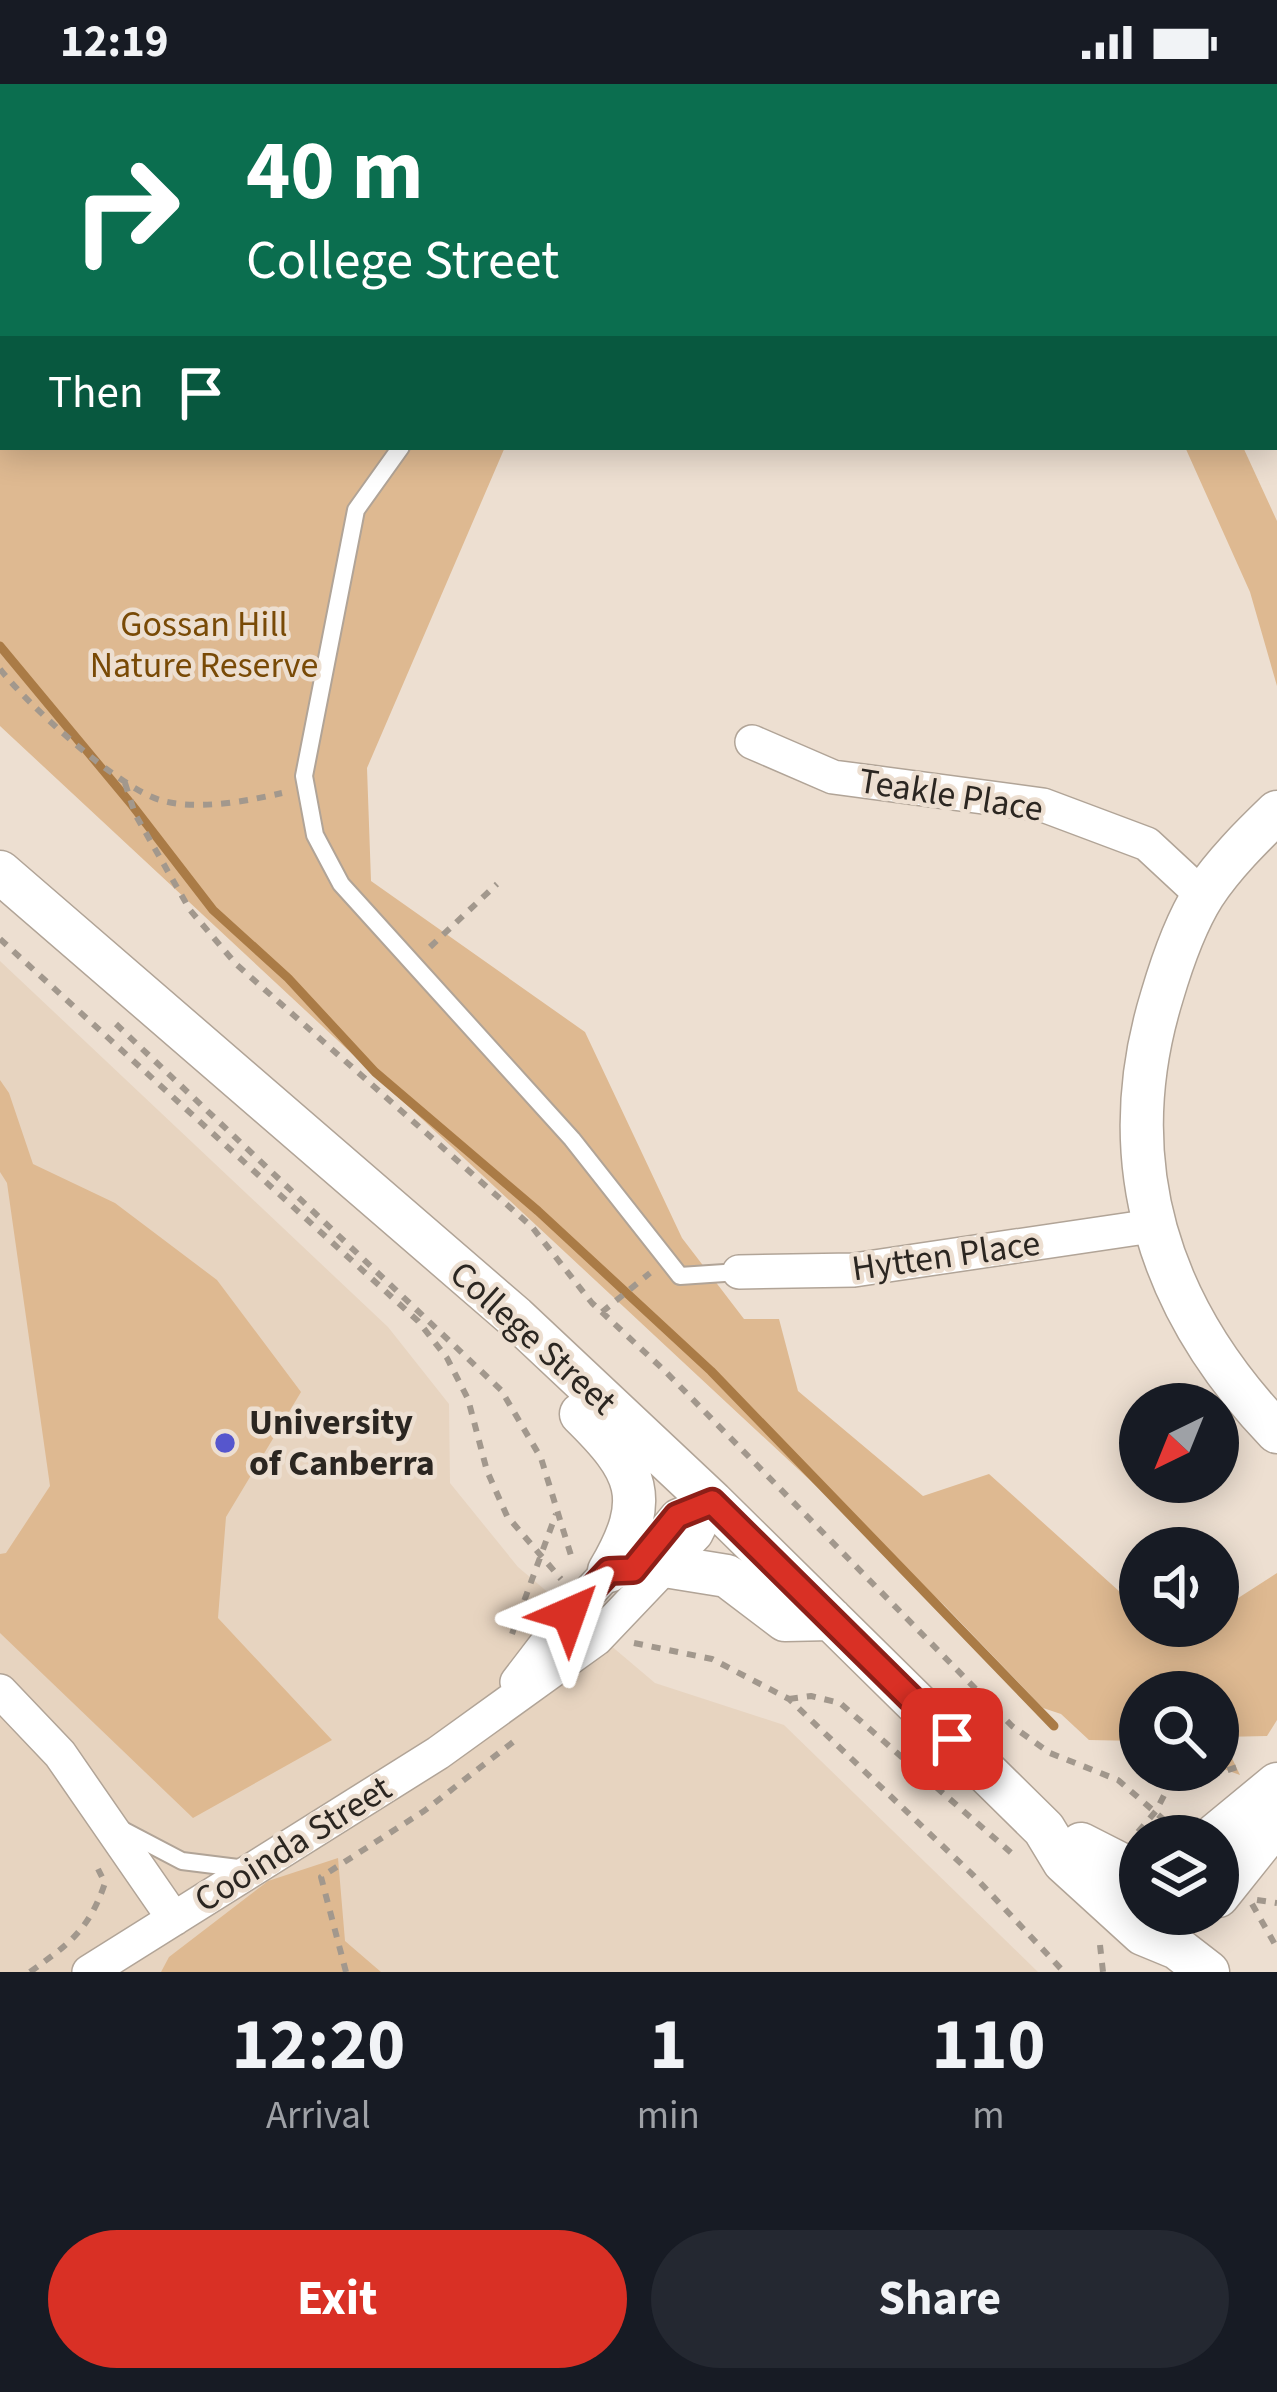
<!DOCTYPE html>
<html lang="en">
<head>
<meta charset="utf-8">
<style>
  body { margin:0; font-family:"Source Sans 3",sans-serif; background:#242831; color:#f1f3f6; height:100vh; display:flex; flex-direction:column; font-size:45px; white-space:nowrap }
  * { box-sizing:border-box; margin:0 }
  p { font-size:39px; color:#9ea1a6 }
  .icon { flex:none; width:66px; height:66px; fill:none; stroke:currentColor; stroke-width:2; stroke-linecap:round; stroke-linejoin:round }
  .map { position:relative; height:1888px; overflow:hidden }
  .side { display:flex; flex-direction:column; background:#171b24; flex:1 }
  .side>* { flex:none }
  .top-card { position:absolute; left:0px; top:0px; width:1278px; height:366px; box-shadow:0 6px 30px #0003; background:#0b6e4f; color:#fff; overflow:hidden }
  .needle { width:78px; rotate:223deg }
  .fabs { position:absolute; left:1119px; top:1299px; display:grid; gap:24px }
  .fabs a { display:grid; place-items:center; width:120px; height:120px; border-radius:50%; background:#171b24; box-shadow:0 6px 30px #0003; font-size:60px }
  .pin { position:absolute; display:grid; place-items:center; width:102px; height:102px; color:#fff; margin:-51px; border-radius:24px; box-shadow:0 6px 18px #0006 }
  .me { position:absolute; width:132px; margin:-66px; rotate:43deg; stroke-linejoin:round; filter:drop-shadow(0 0 9px #0008) }
  .turn { display:flex; align-items:center; gap:42px; height:252px; padding:0 48px; font-size:54px }
  .turn .icon { width:156px; height:156px; stroke-width:2.5 }
  .turn b { display:block; font-size:84px; line-height:102px }
  .then { display:flex; align-items:center; height:114px; padding:0 48px; background:#0003; gap:24px; font-size:45px }
  .eta { display:flex; justify-content:space-evenly; align-items:center; height:204px; text-align:center }
  .eta b { font-size:72px; font-weight:700; line-height:84px }
  .cta { display:flex; gap:24px; margin-top:auto; padding:24px 48px }
  .cta a { flex:1; height:138px; border-radius:72px; background:#d93025; color:#fff; font-size:48px; font-weight:700; line-height:138px; text-align:center }
  .cta a+a { background:#242831; color:#f1f3f6 }
  .status { display:flex; justify-content:space-between; align-items:center; height:84px; padding:0 60px; background:#171b24; direction:ltr }
  .status svg { height:33px; fill:currentColor }
  .map>svg:first-child { display:block }
  .built { fill:#e7d4c0 }
  .green { fill:#deb991 }
  .lines { fill:none; stroke-linecap:round; stroke-linejoin:round }
  .stream { stroke:#aa7b46; stroke-width:9 }
  .service-casing { stroke:#b1a497; stroke-width:20 }
  .minor-casing { stroke:#b1a497; stroke-width:36 }
  .tertiary-casing { stroke:#b1a497; stroke-width:45 }
  .path { stroke:#a2988d; stroke-width:6; stroke-dasharray:9 9; stroke-linecap:butt }
  .service { stroke:#fff; stroke-width:16 }
  .minor { stroke:#fff; stroke-width:33 }
  .tertiary { stroke:#fff; stroke-width:42 }
  .route-casing { stroke:#8d1f18; stroke-width:30 }
  .route { stroke:#d93025; stroke-width:21 }
  .poi-dot { fill:#5656cd; stroke:#eddfd1; stroke-width:4.5 }
  .labels { text-anchor:middle; dominant-baseline:central; stroke-width:9; stroke-linejoin:round; paint-order:stroke }
  .park-label { font-size:36px; fill:#794a06; stroke:#eddfd1 }
  .street-label { font-size:36px; fill:#2b2621; stroke:#eddfd1 }
  .poi-label { font-size:36px; font-weight:bold; fill:#2b2621; stroke:#eddfd1; text-anchor:start }
</style>
</head>
<body>
<div class="status"><b>12:19</b><svg viewBox="0 0 49 12"><path d="M0 12V9h3v3zM5 12V6h3v6zM10 12V3h3v9zM15 12V0h3v12zM26 1h20v11H26zM47 4h2v5h-2z"/></svg></div>
<div class="map">
<svg width="1277" height="1888" viewBox="0 0 1277 1888">
  <rect width="100%" height="100%" fill="#eddfd1"/>
  <!-- built -->
  <path class="built" d="M0 877 388 1243 449 1320 450 1399 518 1483 655 1599 784 1641 1038 1888H0Z"/>
  <!-- green -->
  <path class="green" d="M0 0H1277L1275 262V3H3V363H505L367 684 371 797 585 948 682 1154 744 1235H779L798 1307 923 1412 989 1390 1140 1526V1542H1158L1173 1556 1195 1542H1218V1527L1277 1489V1636L1267 1652 1222 1653 1240 1691 1218 1683V1608H1140V1657L1089 1656 1061 1630 1043 1624 944 1521 0 642Z
    M1185 363H1243L1277 437V602L1250 508Z
    M0 996 9 1009 33 1080 115 1119 217 1196 301 1308 226 1433 218 1534 332 1656 193 1734 0 1549V1470L6 1469 50 1402 7 1099 0 1088Z
    M338 1774 345 1857 381 1888H161L169 1873 268 1797Z"/>
  <g class="lines">
    <!-- stream -->
    <path class="stream" d="M0 562 132 721 213 826 288 894 375 988 538 1127 711 1287 1054 1642"/>
    <!-- service casing -->
    <g class="service-casing">
      <path id="service" d="M1275 226 1277 224
        M401 363 356 426 304 692 315 751 341 800 572 1055 680 1192 739 1188
        M119 1744 182 1777 246 1785"/>
    </g>
    <!-- minor casing -->
    <g class="minor-casing">
      <path id="minor" d="M752 658 833 693 1043 721 1147 760 1203 812
        M739 1188 854 1186 1152 1142
        M517 1598 569 1530 609 1487 633 1486 677 1432 712 1418
        M0 1607 60 1670 174 1835
        M89 1888 438 1669 596 1555 696 1450 712 1418"/>
    </g>
    <!-- tertiary casing -->
    <g class="tertiary-casing">
      <path id="tertiary" d="M1277 728C1251 753 1224 780 1204 810 1185 840 1172 878 1162 912 1111 1078 1159 1225 1277 1348
        M0 788 515 1233 712 1418 1044 1745 1064 1778 1143 1850 1177 1864 1208 1888
        M581 1330C638 1386 652 1414 609 1487
        M665 1482 727 1492 785 1536 831 1535
        M1214 1752 1277 1700
        M1081 1760 1140 1790
        M1218 1812 1277 1738"/>
    </g>
    <!-- path -->
    <path class="path" d="M490 0 492 3
      M0 585C28 621 117 703 160 716 195 727 248 717 282 709
      M125 699 135 730 190 826 236 880 532 1143 592 1219 665 1287 1012 1642 1050 1669 1118 1696 1178 1748
      M0 855 418 1237 447 1274 468 1315 487 1387 507 1432 561 1495
      M430 863 497 800
      M116 940 501 1306 541 1374 573 1478
      M602 1228 650 1189
      M512 1550 556 1430
      M634 1559 712 1575 789 1615 974 1792 1064 1888
      M789 1615 811 1612 840 1619 1016 1773
      M1193 1686 1212 1691 1241 1682
      M1138 1748 1156 1727 1177 1686
      M1257 1816 1277 1819
      M1252 1820 1277 1864
      M1100 1861 1103 1888
      M30 1888C69 1860 89 1846 105 1799L98 1785
      M346 1888 321 1793 424 1727 517 1655"/>
    <!-- service -->
    <use href="#service" class="service"/>
    <!-- minor -->
    <use href="#minor" class="minor"/>
    <!-- tertiary -->
    <use href="#tertiary" class="tertiary"/>
  </g>
  <g class="lines">
    <!-- route casing -->
    <g class="route-casing">
      <path id="route" d="M569 1530 609 1487 633 1486 677 1432 712 1418 952 1655"/>
    </g>
    <!-- route -->
    <use href="#route" class="route"/>
  </g>
  <!-- markers -->
  <circle class="poi-dot" cx="225" cy="1359" r="12"/>
  <g class="labels">
    <!-- park labels -->
    <g class="park-label">
      <text x="204" y="540">Gossan Hill<tspan x="204" dy="41">Nature Reserve</tspan></text>
    </g>
    <!-- street labels -->
    <g class="street-label">
      <text transform="translate(951 711) rotate(9)">Teakle Place</text>
      <text transform="translate(946 1172) rotate(-8)">Hytten Place</text>
      <text transform="translate(533 1254) rotate(42)">College Street</text>
      <text transform="translate(293 1760) rotate(-32)">Cooinda Street</text>
    </g>
    <!-- poi labels -->
    <g class="poi-label">
      <text x="249" y="1338">University<tspan x="249" dy="41">of Canberra</tspan></text>
    </g>
  </g>
</svg>
<div class="fabs">
<a><svg class="needle" viewBox="-14 -14 28 28"><path d="M0-13l5 13h-10z" fill="#e53935"/><path d="M0 13l5-13h-10z" fill="#9ea1a6"/></svg></a>
<a><svg class="icon" aria-label="sound" viewBox="0 0 24 24"><path d="M4 9h4l5-4v14l-5-4H4zM17 9q2 3 0 6"/></svg></a>
<a><svg class="icon" aria-label="search" viewBox="0 0 24 24"><circle cx="10" cy="10" r="6"/><path d="M15 15l6 6"/></svg></a>
<a><svg class="icon" aria-label="layers" viewBox="0 0 24 24"><path d="M12 4l9 5-9 5-9-5zM3 14l9 5 9-5"/></svg></a>
</div>
<div class="pin" style="left:952px;top:1655px;background:#d93025"><svg class="icon" aria-label="arrive" viewBox="0 0 24 24"><path d="M6 21V4h12l-3 4 3 4H6"/></svg></div>
<svg class="me" style="left:569px;top:1530px" viewBox="-20 -20 40 40"><path d="M0-17L14 15 0 8-14 15z" fill="#d93025" stroke="#fff" stroke-width="4"/></svg>
<div class="top-card">
<div class="turn"><svg class="icon" aria-label="right" viewBox="0 0 24 24"><path d="M7 20v-9h11M14 6l5 5-5 5"/></svg><div><b>40 m</b>College Street</div></div>
<div class="then">Then<svg class="icon" aria-label="arrive" viewBox="0 0 24 24"><path d="M6 21V4h12l-3 4 3 4H6"/></svg></div>
</div>
</div>
<section class="side">
<div class="eta">
<div><b>12:20</b><p>Arrival</p></div>
<div><b>1</b><p>min</p></div>
<div><b>110</b><p>m</p></div>
</div>
<div class="cta"><a>Exit</a><a>Share</a></div>
</section>
</body>
</html>
